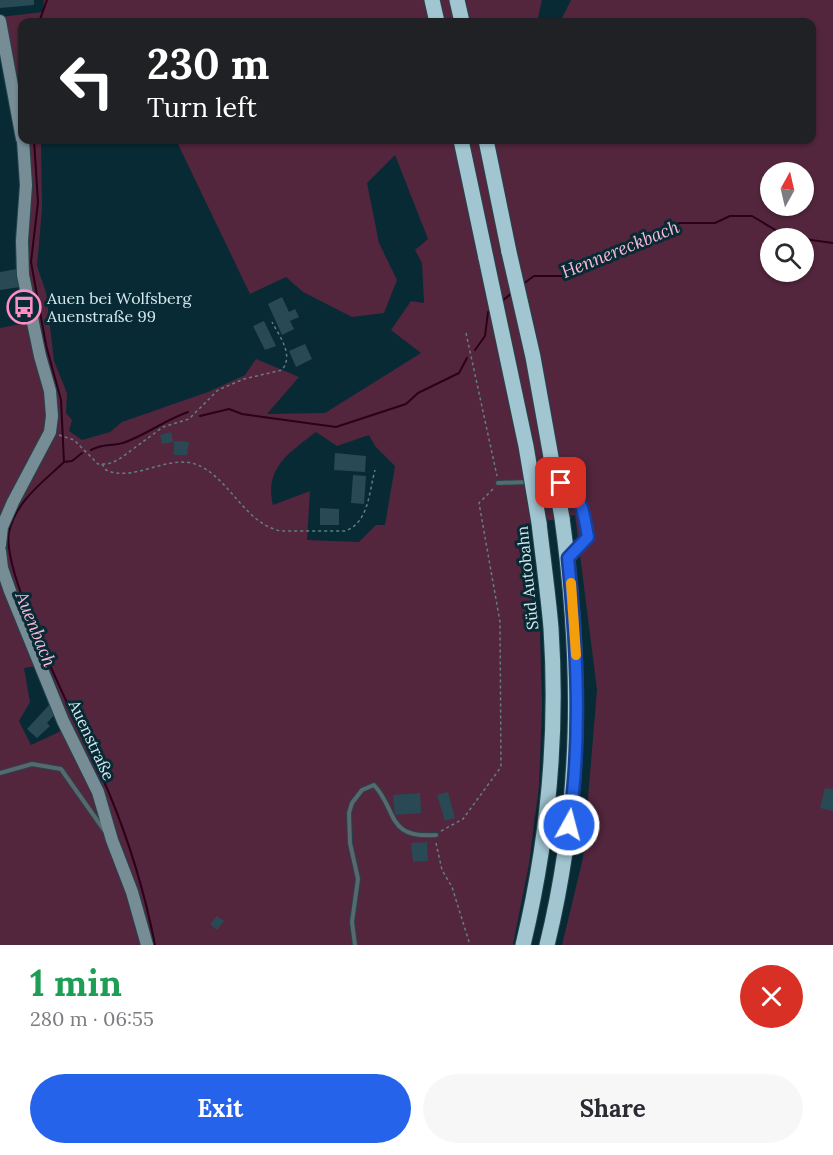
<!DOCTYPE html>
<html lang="en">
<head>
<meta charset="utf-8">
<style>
  body { margin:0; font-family:Lora,serif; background:#f7f7f7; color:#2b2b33; height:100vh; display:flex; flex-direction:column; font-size:22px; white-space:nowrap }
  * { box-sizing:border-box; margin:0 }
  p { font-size:20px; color:#7c7c81 }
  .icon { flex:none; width:33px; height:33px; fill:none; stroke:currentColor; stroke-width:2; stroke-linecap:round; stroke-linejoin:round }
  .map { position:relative; height:945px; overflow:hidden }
  .drawer { display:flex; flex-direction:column; background:#fff; flex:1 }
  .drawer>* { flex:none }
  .hud { position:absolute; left:18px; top:18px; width:798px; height:126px; border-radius:12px; box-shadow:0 2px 4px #0004; background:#202124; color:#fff; overflow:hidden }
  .needle { width:39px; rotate:8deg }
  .controls { position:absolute; left:760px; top:162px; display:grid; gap:12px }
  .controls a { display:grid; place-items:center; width:54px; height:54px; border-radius:50%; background:#fff; box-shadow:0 2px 4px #0004; font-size:30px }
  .pin { position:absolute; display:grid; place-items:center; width:51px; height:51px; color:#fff; margin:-26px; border-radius:12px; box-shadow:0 3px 9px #0006 }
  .me { position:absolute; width:66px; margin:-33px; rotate:7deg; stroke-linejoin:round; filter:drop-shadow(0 0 4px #0008) }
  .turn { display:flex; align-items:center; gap:21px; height:126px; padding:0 30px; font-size:27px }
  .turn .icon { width:78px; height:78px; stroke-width:2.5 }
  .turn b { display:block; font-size:42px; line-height:51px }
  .round { display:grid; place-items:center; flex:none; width:63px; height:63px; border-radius:32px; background:#f7f7f7 }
  .head { display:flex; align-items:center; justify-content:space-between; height:102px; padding:0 30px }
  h1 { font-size:36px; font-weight:700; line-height:45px; color:#1e9e55 }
  .button { display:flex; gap:12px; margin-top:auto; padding:12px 30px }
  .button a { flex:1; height:69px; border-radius:36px; background:#2563eb; color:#fff; font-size:24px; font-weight:700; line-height:69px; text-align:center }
  .button a+a { background:#f7f7f7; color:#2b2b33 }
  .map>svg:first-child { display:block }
  .green { fill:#53263d; fill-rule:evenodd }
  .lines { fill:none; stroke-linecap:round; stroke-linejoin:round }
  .stream { stroke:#2c0018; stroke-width:2 }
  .building { fill:#294a54 }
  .lane-casing { stroke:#24454e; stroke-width:6 }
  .secondary-casing { stroke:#24454e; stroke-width:14 }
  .highway-casing { stroke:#24454e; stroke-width:17 }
  .path { stroke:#627e86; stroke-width:1.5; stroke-dasharray:3 3; stroke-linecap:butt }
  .lane { stroke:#59686d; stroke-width:4 }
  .secondary { stroke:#768d95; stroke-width:12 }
  .highway { stroke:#a1c5d1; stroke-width:15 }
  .highway-bridge-casing { stroke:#24454e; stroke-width:17; stroke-linecap:butt }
  .highway-bridge { stroke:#a1c5d1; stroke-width:15 }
  .route-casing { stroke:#184099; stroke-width:15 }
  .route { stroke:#2563eb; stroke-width:10 }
  .slow { stroke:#f59e0b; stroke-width:10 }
  .labels { text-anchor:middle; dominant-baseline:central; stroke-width:6; stroke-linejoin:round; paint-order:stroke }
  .poi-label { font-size:16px; fill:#d6e9ef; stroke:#072a34; text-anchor:start }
  .street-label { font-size:16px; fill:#d6e9ef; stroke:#072a34 }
  .water-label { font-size:18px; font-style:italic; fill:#f9bad6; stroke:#072a34 }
</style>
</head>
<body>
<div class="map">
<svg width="833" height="945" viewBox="0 0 833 945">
  <rect width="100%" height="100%" fill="#072a34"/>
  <!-- green -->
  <path class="green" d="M44 0H542L538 18 544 22H22V118L0 17 43 12Z
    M571 0H833V945H562L583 858 597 690 575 515 528 525 540 633 542 705 539 786 529 864 513 944 516 945H0V328L37 321 28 270 27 140H41L42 209 37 266 46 292 54 361 67 393 66 413 72 420 69 431 82 440 110 432 122 422 208 392 245 375 256 359 299 377 267 414 325 413 421 353 391 330 411 301 424 303 422 263 415 250 428 239 395 155 367 183 379 243 397 280 384 313 352 317 303 292 286 277 250 294 176 140H812V22H560ZM771 172H804V206H771ZM771 238H804V272H771ZM316 432 337 446 369 435 375 446 395 466 385 525H376L359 542 307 540 310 491 273 505C264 468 289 453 316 432ZM48 664 70 723 59 732 31 745 19 721 30 702 24 668Z"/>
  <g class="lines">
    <!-- stream -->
    <path class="stream" d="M39 22 47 0
      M34 140 38 202 31 262 46 345 61 400 64 462C42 483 16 501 9 532 0 576 88 743 109 793 129 841 145 894 155 945
      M804 239 833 243
      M523 284 534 276H564L589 261 599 262 619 250 652 240 665 229 680 223H715L730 216H752L787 237 798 238
      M502 301 512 293
      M475 350 485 336 488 312 491 310
      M200 416 229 409 242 414 336 427 406 404 418 393 459 373 467 358
      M91 450C106 442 110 447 123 443 146 435 165 420 188 412
      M64 462 72 461 82 453"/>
  </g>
  <!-- building -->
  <path class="building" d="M0 0H34V5L0 8Z
    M17 269 20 287 0 290V272Z
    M282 297 289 312 295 309 299 317 290 321 294 329 282 335 268 304Z
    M264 321 276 346 265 350 253 326Z
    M305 344 312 359 296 367 289 351Z
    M171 432 173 442 162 444 160 435Z
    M174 441 189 442 187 455H174Z
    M335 453 366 456 365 472 334 470Z
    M353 475 366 476 364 504 351 503Z
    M320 508 339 509V525H320Z
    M50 704 55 714 47 723 50 726 37 738 27 729Z
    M825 788 833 789V811L820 808Z
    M448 792 455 818 445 821 437 795Z
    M420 793 421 813 395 815 393 795Z
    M427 842 428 861 413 862 411 843Z
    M217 916 224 921 217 930 210 924Z"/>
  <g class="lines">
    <!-- lane casing -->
    <g class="lane-casing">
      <path id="lane" d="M535 481H551
        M498 483 528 482
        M562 483C584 497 583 514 588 538L570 555
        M0 773 32 764 61 769 104 830
        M355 945 352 922 358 879 350 843 349 813 352 803 362 790 374 785C398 811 386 839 436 835"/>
    </g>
    <!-- secondary casing -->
    <g class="secondary-casing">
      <path id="secondary" d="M0 21 22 139
        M0 545 2 527 13 502 50 432 52 416 50 391 40 356 23 275 22 241 26 185 23 140
        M0 551 2 568 10 591 63 721 98 792 112 840 132 892 147 945"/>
    </g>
    <!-- highway casing -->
    <g class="highway-casing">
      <path id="highway" d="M432 0 437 22
        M457 0 462 22
        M461 140 486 258
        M486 140 509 252
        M523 945C548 841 558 735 551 628 548 593 543 558 539 523
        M547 945C582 802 582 663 562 518"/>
    </g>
    <!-- path -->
    <path class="path" d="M466 333 497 476
      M59 435 74 440 98 464H108L118 460 163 427 189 419 218 390 244 379 282 370C294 355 280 337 272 322
      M102 464 106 470C135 483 168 453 198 465 231 480 245 524 281 531H345C369 523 369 491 375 470
      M441 831 463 819 501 767 500 622 479 503 494 488
      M436 843 442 870 452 887 470 945"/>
    <!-- lane -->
    <use href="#lane" class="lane"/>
    <!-- secondary -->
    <use href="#secondary" class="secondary"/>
    <!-- highway -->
    <use href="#highway" class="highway"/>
    <!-- highway-bridge casing -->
    <g class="highway-bridge-casing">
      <path id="highway-bridge" d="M509 252 533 357 562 518
        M486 258 526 446 539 523"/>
    </g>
    <!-- highway-bridge -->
    <use href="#highway-bridge" class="highway-bridge"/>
  </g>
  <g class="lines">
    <!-- route casing -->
    <g class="route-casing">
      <path id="route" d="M561 483C584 497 583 512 588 537L568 558C577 647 582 737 569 825"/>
    </g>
    <!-- route -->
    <use href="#route" class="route"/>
    <!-- slow -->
    <path class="slow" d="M571 583 576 655"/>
  </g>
  <!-- icons -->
  <defs>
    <g id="bus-ring" transform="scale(1.725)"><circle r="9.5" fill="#072a34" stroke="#fb8fc4" stroke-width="1.5"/><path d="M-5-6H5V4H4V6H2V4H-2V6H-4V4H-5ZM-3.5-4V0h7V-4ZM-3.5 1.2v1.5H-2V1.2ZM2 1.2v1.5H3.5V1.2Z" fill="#fb8fc4"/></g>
  </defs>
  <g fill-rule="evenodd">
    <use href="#bus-ring" x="24" y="307"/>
  </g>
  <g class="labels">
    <!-- poi labels -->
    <g class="poi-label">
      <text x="47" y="298">Auen bei Wolfsberg<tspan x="47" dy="18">Auenstraße 99</tspan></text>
    </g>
    <!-- street labels -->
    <g class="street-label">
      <text transform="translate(527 578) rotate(-96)">Süd Autobahn</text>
      <text transform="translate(92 740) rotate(65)">Auenstraße</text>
    </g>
    <!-- water labels -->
    <g class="water-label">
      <text transform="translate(620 249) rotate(-22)">Hennereckbach</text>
      <text transform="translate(36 629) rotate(68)">Auenbach</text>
    </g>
  </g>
</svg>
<div class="controls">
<a><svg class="needle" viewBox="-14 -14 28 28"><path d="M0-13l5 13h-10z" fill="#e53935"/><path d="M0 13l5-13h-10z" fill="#7c7c81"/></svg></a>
<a><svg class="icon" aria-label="search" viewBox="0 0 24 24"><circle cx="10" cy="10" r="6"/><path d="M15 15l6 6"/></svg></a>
</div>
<div class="pin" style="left:561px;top:483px;background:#d93025"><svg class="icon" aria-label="arrive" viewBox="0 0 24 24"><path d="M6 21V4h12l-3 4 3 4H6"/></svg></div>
<svg class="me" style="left:569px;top:825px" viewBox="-20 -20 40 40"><circle r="17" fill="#2563eb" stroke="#fff" stroke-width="3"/><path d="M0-11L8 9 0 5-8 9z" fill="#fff"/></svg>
<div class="hud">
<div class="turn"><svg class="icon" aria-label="left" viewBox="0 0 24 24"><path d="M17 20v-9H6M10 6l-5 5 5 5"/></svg><div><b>230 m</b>Turn left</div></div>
</div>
</div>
<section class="drawer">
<div class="head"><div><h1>1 min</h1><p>280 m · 06:55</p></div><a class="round" style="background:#d93025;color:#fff"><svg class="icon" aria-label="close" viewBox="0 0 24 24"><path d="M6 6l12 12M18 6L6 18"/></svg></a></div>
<div class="button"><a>Exit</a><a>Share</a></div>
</section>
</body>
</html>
